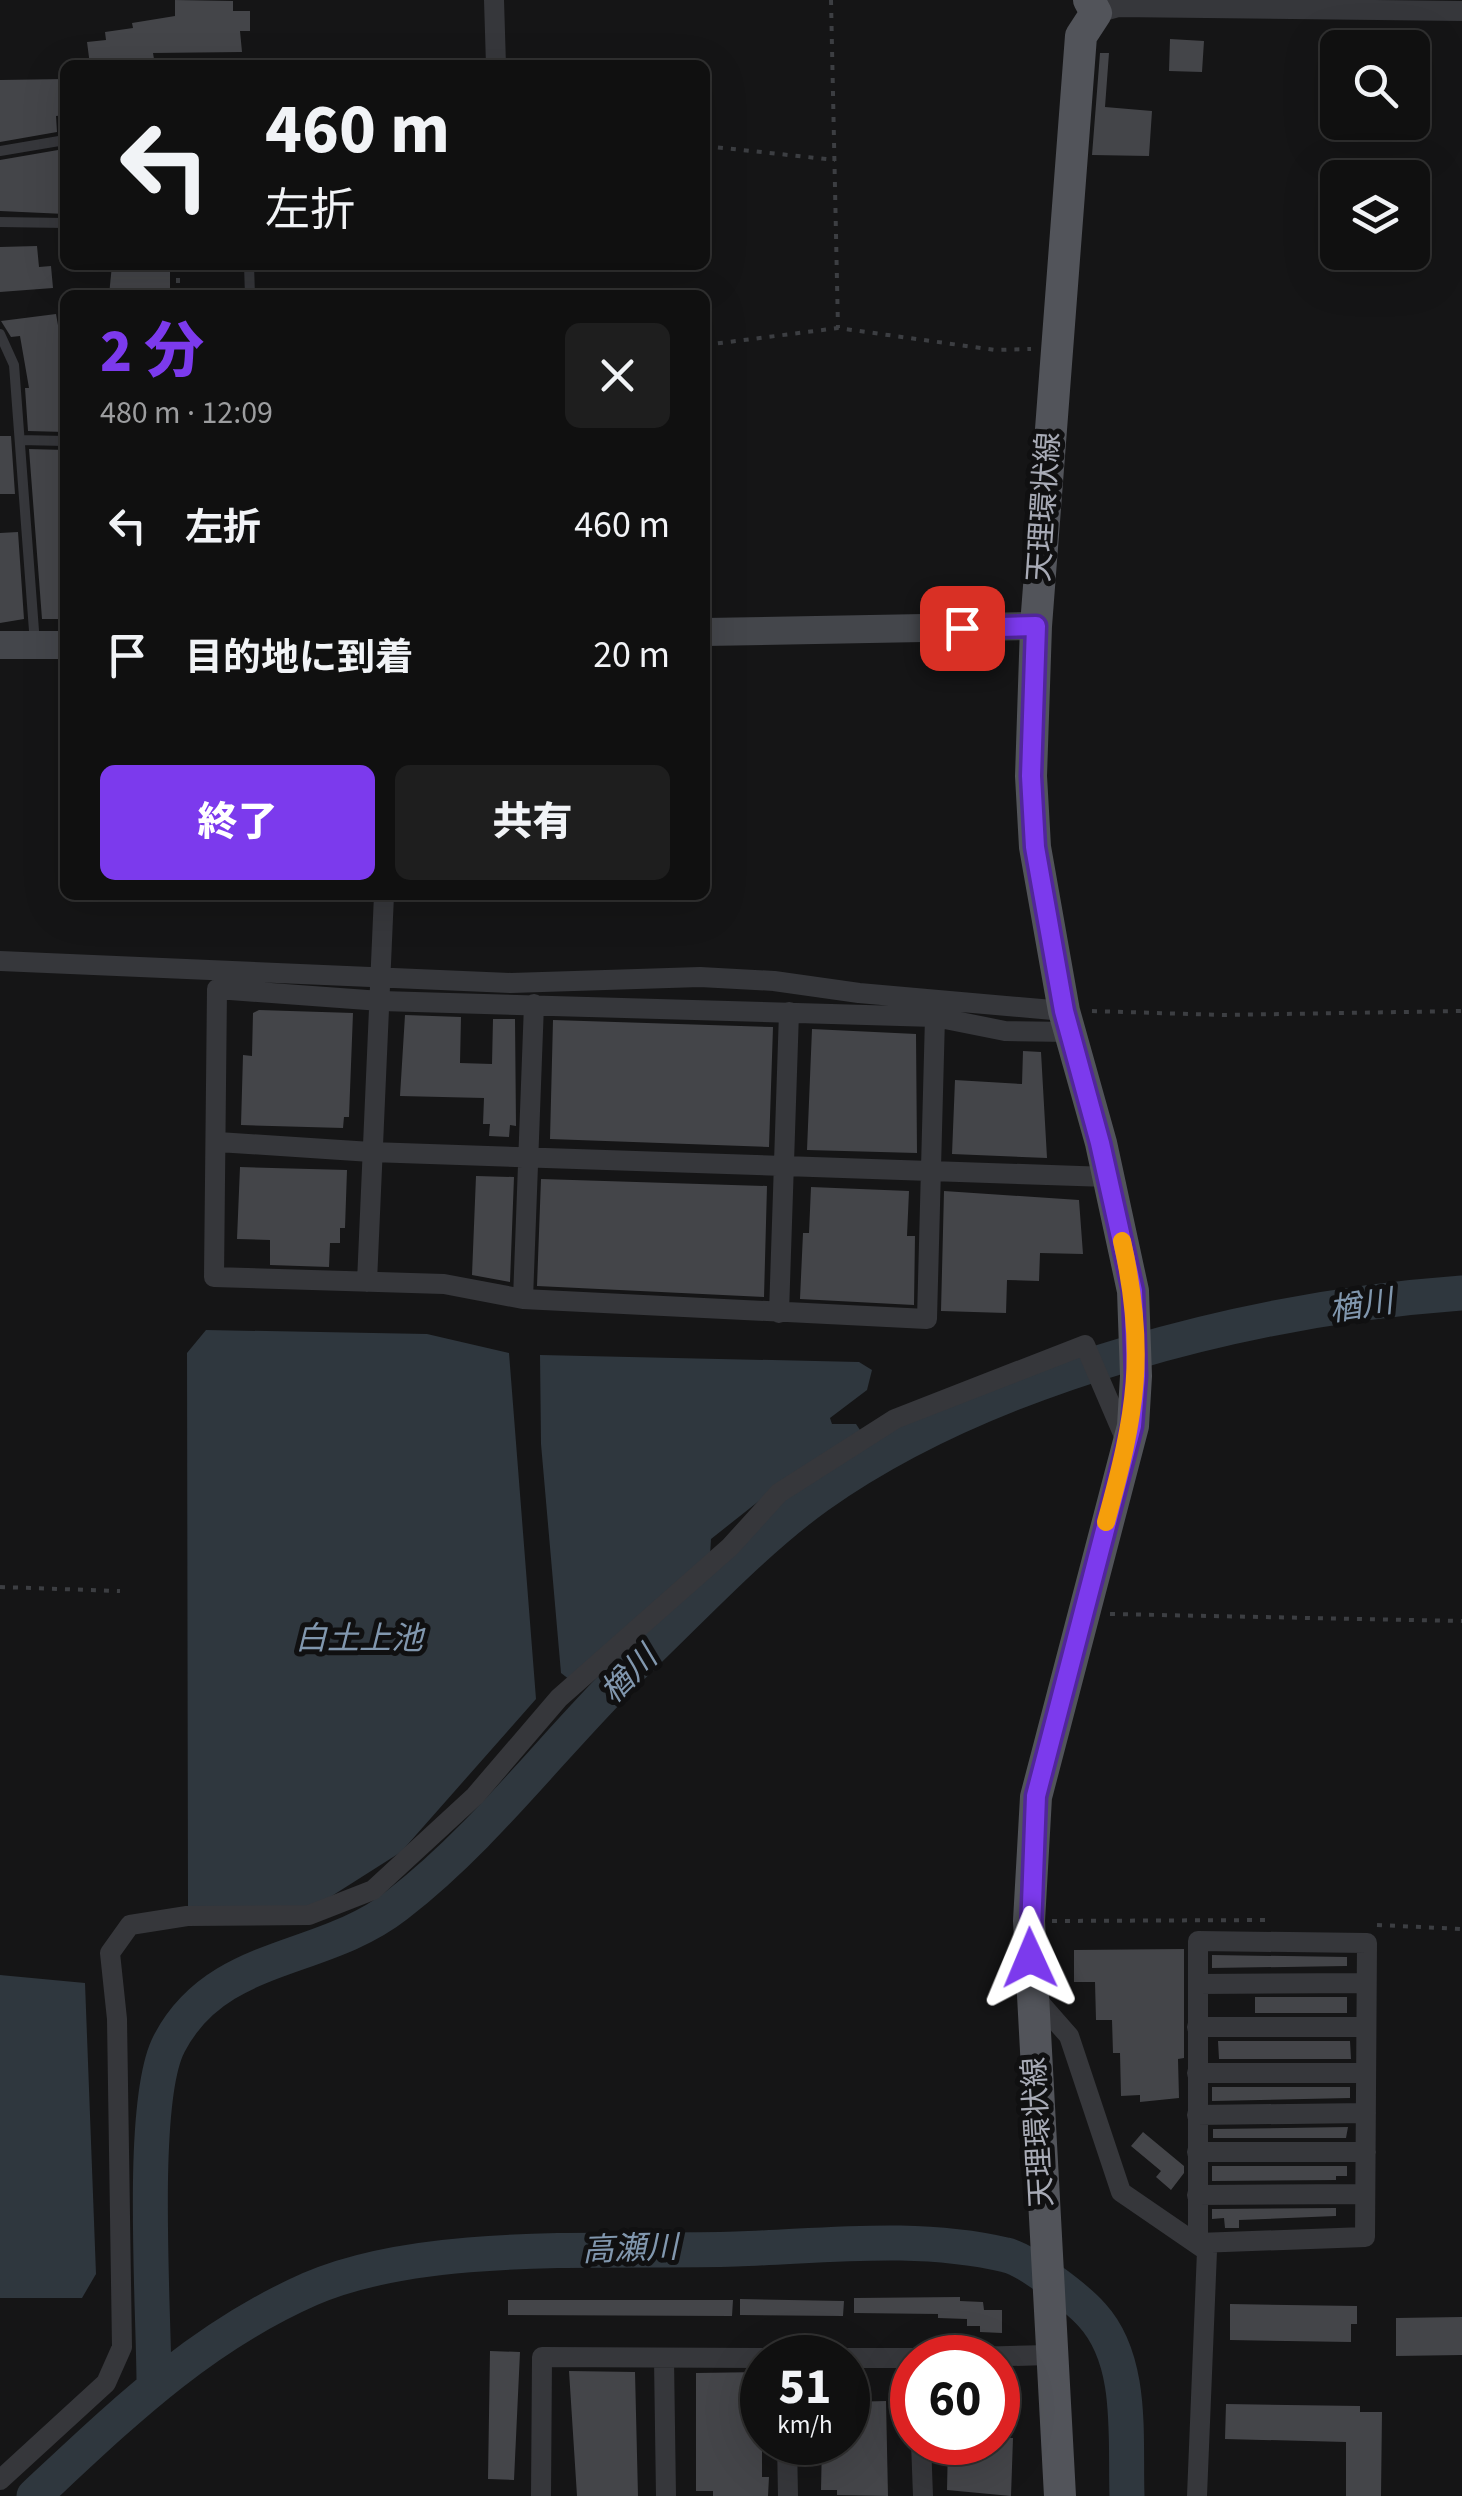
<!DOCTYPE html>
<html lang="ja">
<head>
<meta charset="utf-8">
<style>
  body { margin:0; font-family:"Source Sans 3","Noto Sans JP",sans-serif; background:#1e1e1e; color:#f1f3f6; height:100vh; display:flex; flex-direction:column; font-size:38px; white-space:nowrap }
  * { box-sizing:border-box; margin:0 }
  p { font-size:32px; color:#9c9d9f }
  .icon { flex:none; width:55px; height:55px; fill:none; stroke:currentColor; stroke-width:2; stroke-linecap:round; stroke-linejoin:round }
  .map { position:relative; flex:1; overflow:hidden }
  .sheet { position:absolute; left:60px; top:290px; width:650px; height:610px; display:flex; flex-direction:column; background:#101010; border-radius:15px; box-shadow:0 10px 40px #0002,0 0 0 2px #303030 }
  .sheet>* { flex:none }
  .banner { position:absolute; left:60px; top:60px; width:650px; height:210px; border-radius:15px; box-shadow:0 10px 40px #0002,0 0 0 2px #303030; background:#101010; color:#f1f3f6; overflow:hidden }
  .fabs { position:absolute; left:1320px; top:30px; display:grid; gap:20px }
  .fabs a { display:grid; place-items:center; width:110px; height:110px; border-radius:15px; background:#101010; box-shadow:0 10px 40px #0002,0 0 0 2px #303030; font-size:50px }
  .speed { position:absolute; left:740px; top:2335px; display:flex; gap:20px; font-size:50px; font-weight:700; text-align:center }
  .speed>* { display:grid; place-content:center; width:130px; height:130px; border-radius:50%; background:#101010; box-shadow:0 10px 40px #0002,0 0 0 2px #303030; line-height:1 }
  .speed small { font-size:25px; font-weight:400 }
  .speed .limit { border:15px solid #d22; background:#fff; color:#111 }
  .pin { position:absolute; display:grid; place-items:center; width:85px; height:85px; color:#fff; margin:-42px; border-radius:20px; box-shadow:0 5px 15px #0006 }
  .me { position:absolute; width:110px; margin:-55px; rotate:359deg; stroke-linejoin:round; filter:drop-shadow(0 0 8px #0008) }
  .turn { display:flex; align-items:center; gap:35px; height:210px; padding:0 40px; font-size:45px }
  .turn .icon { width:130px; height:130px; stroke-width:2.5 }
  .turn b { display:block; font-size:70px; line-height:85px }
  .round { display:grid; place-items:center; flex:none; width:105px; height:105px; border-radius:15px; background:#1e1e1e }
  .overview { display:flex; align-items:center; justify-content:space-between; height:170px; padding:0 40px }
  h1 { font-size:60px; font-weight:800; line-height:75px; color:#7c3aed }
  .action { display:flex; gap:20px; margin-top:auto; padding:20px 40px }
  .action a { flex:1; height:115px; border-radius:15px; background:#7c3aed; color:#fff; font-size:40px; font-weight:800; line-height:115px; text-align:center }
  .action a+a { background:#1e1e1e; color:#f1f3f6 }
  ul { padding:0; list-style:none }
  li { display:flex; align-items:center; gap:30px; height:130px; padding:0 40px }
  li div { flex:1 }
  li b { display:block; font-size:38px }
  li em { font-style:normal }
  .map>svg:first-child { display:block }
  .water { fill:#2f373e }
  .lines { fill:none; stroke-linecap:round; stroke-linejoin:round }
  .river { stroke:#2f373e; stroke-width:35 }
  .building { fill:#444549 }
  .path { stroke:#3c3e42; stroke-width:4; stroke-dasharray:5 8; stroke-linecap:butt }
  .lane { stroke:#36373b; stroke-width:10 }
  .street { stroke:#36373b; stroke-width:20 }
  .secondary { stroke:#44464b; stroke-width:28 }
  .primary { stroke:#52545a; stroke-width:32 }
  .route-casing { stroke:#51269a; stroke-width:25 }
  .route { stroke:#7c3aed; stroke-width:18 }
  .slow { stroke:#f59e0b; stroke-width:18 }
  .labels { text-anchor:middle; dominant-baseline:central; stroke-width:10; stroke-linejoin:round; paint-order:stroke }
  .street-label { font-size:30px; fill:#a8abb6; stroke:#101011 }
  .water-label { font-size:32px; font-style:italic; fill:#8197ae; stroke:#101011 }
</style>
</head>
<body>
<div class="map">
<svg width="1462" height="2496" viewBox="0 0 1462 2496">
  <rect width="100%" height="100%" fill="#151516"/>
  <!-- water -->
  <path class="water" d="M206 1330 427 1334 509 1353 536 1699 401 1852 316 1906 188 1908 187 1353Z
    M540 1355 859 1362 872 1370 867 1390 830 1418 832 1424H856L862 1433 793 1474 711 1539 710 1556 574 1683 561 1673 541 1444Z
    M0 1975 85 1983 96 2274 82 2298H0Z"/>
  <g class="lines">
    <!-- river -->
    <path class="river" d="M154 2383C154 2309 139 2102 169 2044 217 1951 322 1964 397 1905 489 1834 559 1736 643 1656 697 1604 758 1539 818 1496 990 1374 1254 1308 1462 1293
      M34 2496C121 2415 199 2338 310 2289 425 2239 610 2253 736 2249 826 2246 917 2234 1006 2255 1026 2259 1078 2299 1092 2315 1134 2361 1125 2438 1127 2496"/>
  </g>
  <!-- building -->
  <path class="building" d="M175 0 233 1V11H250V31H240L242 52 153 53 155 65H90L87 42 106 40 105 32 133 28 132 23 175 16Z
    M1170 39 1204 41 1202 72 1169 71Z
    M1100 53H1109L1105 107 1152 111 1149 156 1092 155Z
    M65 79V115L56 116 57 132 0 142V80Z
    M58 150 65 153V214L0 211V160Z
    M37 246 39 267 51 266 53 288 0 292V247Z
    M112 265H129V270L170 267V295H109Z
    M56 314 65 365V432L28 431 25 388H29L20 336 11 337 1 321Z
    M0 436H11L15 494H0Z
    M29 449 65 450V619H42Z
    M18 532 24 619 0 623V533Z
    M259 1010 353 1013 349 1117H344L343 1128 241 1125 243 1055 252 1056 253 1013Z
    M405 1015 461 1017 460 1063 492 1064 493 1019H515L516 1126 510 1125 509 1137 489 1136 490 1124H483L484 1098 400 1096Z
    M553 1020 773 1027 769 1147 550 1139Z
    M812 1029 916 1034 917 1153 807 1150Z
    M1023 1051 1041 1052 1047 1158 952 1154 955 1080 1022 1084Z
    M240 1167 347 1170 345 1228H340V1243H330L329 1267 270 1265V1240L237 1239Z
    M476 1176 514 1177 510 1282 472 1275Z
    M541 1179 767 1186 764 1297 537 1286Z
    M811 1187 909 1191 907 1236H915L914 1305 800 1299 803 1233H809Z
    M944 1191 1079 1200 1083 1254 1040 1253 1039 1281 1007 1280 1006 1313 941 1311Z
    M1184 1949V2058L1178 2059 1179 2098 1140 2102V2095L1121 2096 1120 2053H1113L1112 2020H1096L1095 1982H1074V1950Z
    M1212 1955 1347 1957V1966L1212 1968Z
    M1255 1997H1347V2013H1255Z
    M1218 2041H1350L1351 2059H1219Z
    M1212 2087H1350V2098L1212 2101Z
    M1348 2127 1346 2138H1213V2129Z
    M1143 2132 1184 2166V2173L1171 2190 1156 2177 1161 2171 1131 2146Z
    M1212 2166H1347V2176H1336V2180L1212 2181Z
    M1336 2208V2216L1239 2220V2228H1225L1224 2218 1212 2219V2209Z
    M960 2297V2301L983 2302 984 2310H1002V2333L980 2332V2326H967V2319L938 2318V2314L854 2313V2298Z
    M740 2299 844 2301 843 2316 740 2315Z
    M508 2300H733L732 2316 508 2315Z
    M1230 2304 1357 2306V2324H1351V2342L1230 2340Z
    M1462 2317V2355L1396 2356V2318Z
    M490 2351 520 2352 514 2480 488 2479Z
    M569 2371 635 2372 638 2496H577Z
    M762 2372V2477H769L768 2496H713V2491H696V2373Z
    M886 2401 888 2496 837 2495V2490H821L822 2442H848V2402Z
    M1226 2404 1360 2406V2412H1382L1381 2496H1346V2442L1225 2439Z
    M998 2438H1013L1011 2496 947 2490 948 2442H998Z"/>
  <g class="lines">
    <!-- path -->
    <path class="path" d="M831 0 838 328
      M705 146 835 160
      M178 265V295
      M705 345 838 328 995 350 1031 349
      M1092 1011 1223 1015 1462 1011
      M0 1587 120 1591
      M1110 1614 1462 1621
      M1052 1921 1267 1920
      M1377 1925 1462 1929"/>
    <!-- lane -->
    <path class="lane" d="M0 151 65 140
      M0 222 65 223
      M249 265 250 295
      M0 334 14 365 35 644
      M20 440 65 441"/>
    <!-- street -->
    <path class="street" d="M494 0 496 65
      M1096 13 1118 7 1462 11
      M0 961 511 983 700 977 774 981 859 993 1064 1011
      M935 1017 927 1319 523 1299 444 1284 214 1277 217 989 381 1001 935 1017 1005 1031 1070 1032
      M218 1142 371 1152 1108 1177
      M367 1282 384 895
      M523 1299 534 1004
      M779 1313 789 1012
      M1198 1941 1367 1943 1365 2237 1198 2243Z
      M1198 1984 1366 1983
      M1033 1995 1069 2036 1121 2192 1207 2251 1197 2496
      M1197 2027H1366
      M1197 2073H1366
      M1197 2115 1366 2113
      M1197 2152H1366
      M1197 2195 1365 2194
      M848 2358H912
      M936 2358 1049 2355
      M664 2359 666 2496
      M787 2442 788 2496
      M921 2442 923 2496
      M0 2480 106 2383 122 2347 117 2019 110 1953 130 1925 187 1916 309 1915 373 1890 475 1796 559 1698 730 1547 779 1493 895 1419 1085 1345 1127 1443
      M541 2496 542 2357 762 2358"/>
    <!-- secondary -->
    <path class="secondary" d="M705 632 1036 626
      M0 645H65"/>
    <!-- primary -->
    <path class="primary" d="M1060 2496 1029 1921 1036 1797 1133 1426 1136 1376 1133 1291 1101 1143 1064 1011 1035 847 1031 776 1036 626 1081 36 1096 13 1089 0"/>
  </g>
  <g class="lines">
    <!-- route casing -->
    <g class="route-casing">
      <path id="route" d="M962 628 1036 626 1031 776 1035 847 1064 1011 1100 1143 1133 1291 1136 1376 1132 1426 1036 1796 1030 1958"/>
    </g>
    <!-- route -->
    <use href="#route" class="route"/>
    <!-- slow -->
    <path class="slow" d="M1106 1522C1136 1414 1147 1352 1122 1241"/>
  </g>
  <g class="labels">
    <!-- street labels -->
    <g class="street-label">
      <text transform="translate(1044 507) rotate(-86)">天理環状線</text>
      <text transform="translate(1038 2132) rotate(-93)">天理環状線</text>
    </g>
    <!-- water labels -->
    <g class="water-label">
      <text transform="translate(1361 1306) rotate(-9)">楢川</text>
      <text x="359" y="1639">白土上池</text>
      <text transform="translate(629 1675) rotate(-45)">楢川</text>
      <text transform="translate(630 2249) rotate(-2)">高瀬川</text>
    </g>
  </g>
</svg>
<div class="fabs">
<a><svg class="icon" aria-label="search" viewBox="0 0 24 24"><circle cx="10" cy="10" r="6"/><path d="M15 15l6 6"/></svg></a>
<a><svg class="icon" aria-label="layers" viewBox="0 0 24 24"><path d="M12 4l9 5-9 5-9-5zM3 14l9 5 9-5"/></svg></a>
</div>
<div class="speed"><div>51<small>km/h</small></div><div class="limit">60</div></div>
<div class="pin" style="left:962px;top:628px;background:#d93025"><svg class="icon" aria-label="arrive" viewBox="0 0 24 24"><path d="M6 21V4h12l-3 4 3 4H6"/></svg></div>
<svg class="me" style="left:1030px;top:1958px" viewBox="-20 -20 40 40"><path d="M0-17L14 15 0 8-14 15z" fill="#7c3aed" stroke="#fff" stroke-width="4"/></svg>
<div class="banner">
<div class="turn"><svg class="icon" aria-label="left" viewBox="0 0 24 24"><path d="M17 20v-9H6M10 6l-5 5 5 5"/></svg><div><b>460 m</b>左折</div></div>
</div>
<section class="sheet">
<div class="overview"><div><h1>2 分</h1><p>480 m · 12:09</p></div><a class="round"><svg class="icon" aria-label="close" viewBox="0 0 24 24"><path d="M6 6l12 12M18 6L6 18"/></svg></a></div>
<ul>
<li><svg class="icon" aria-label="left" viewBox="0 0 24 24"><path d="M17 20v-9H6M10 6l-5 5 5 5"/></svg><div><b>左折</b></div><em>460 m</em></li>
<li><svg class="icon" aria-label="arrive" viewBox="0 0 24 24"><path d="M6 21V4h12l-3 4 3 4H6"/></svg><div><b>目的地に到着</b></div><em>20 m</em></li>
</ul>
<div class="action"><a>終了</a><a>共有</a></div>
</section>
</div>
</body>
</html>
